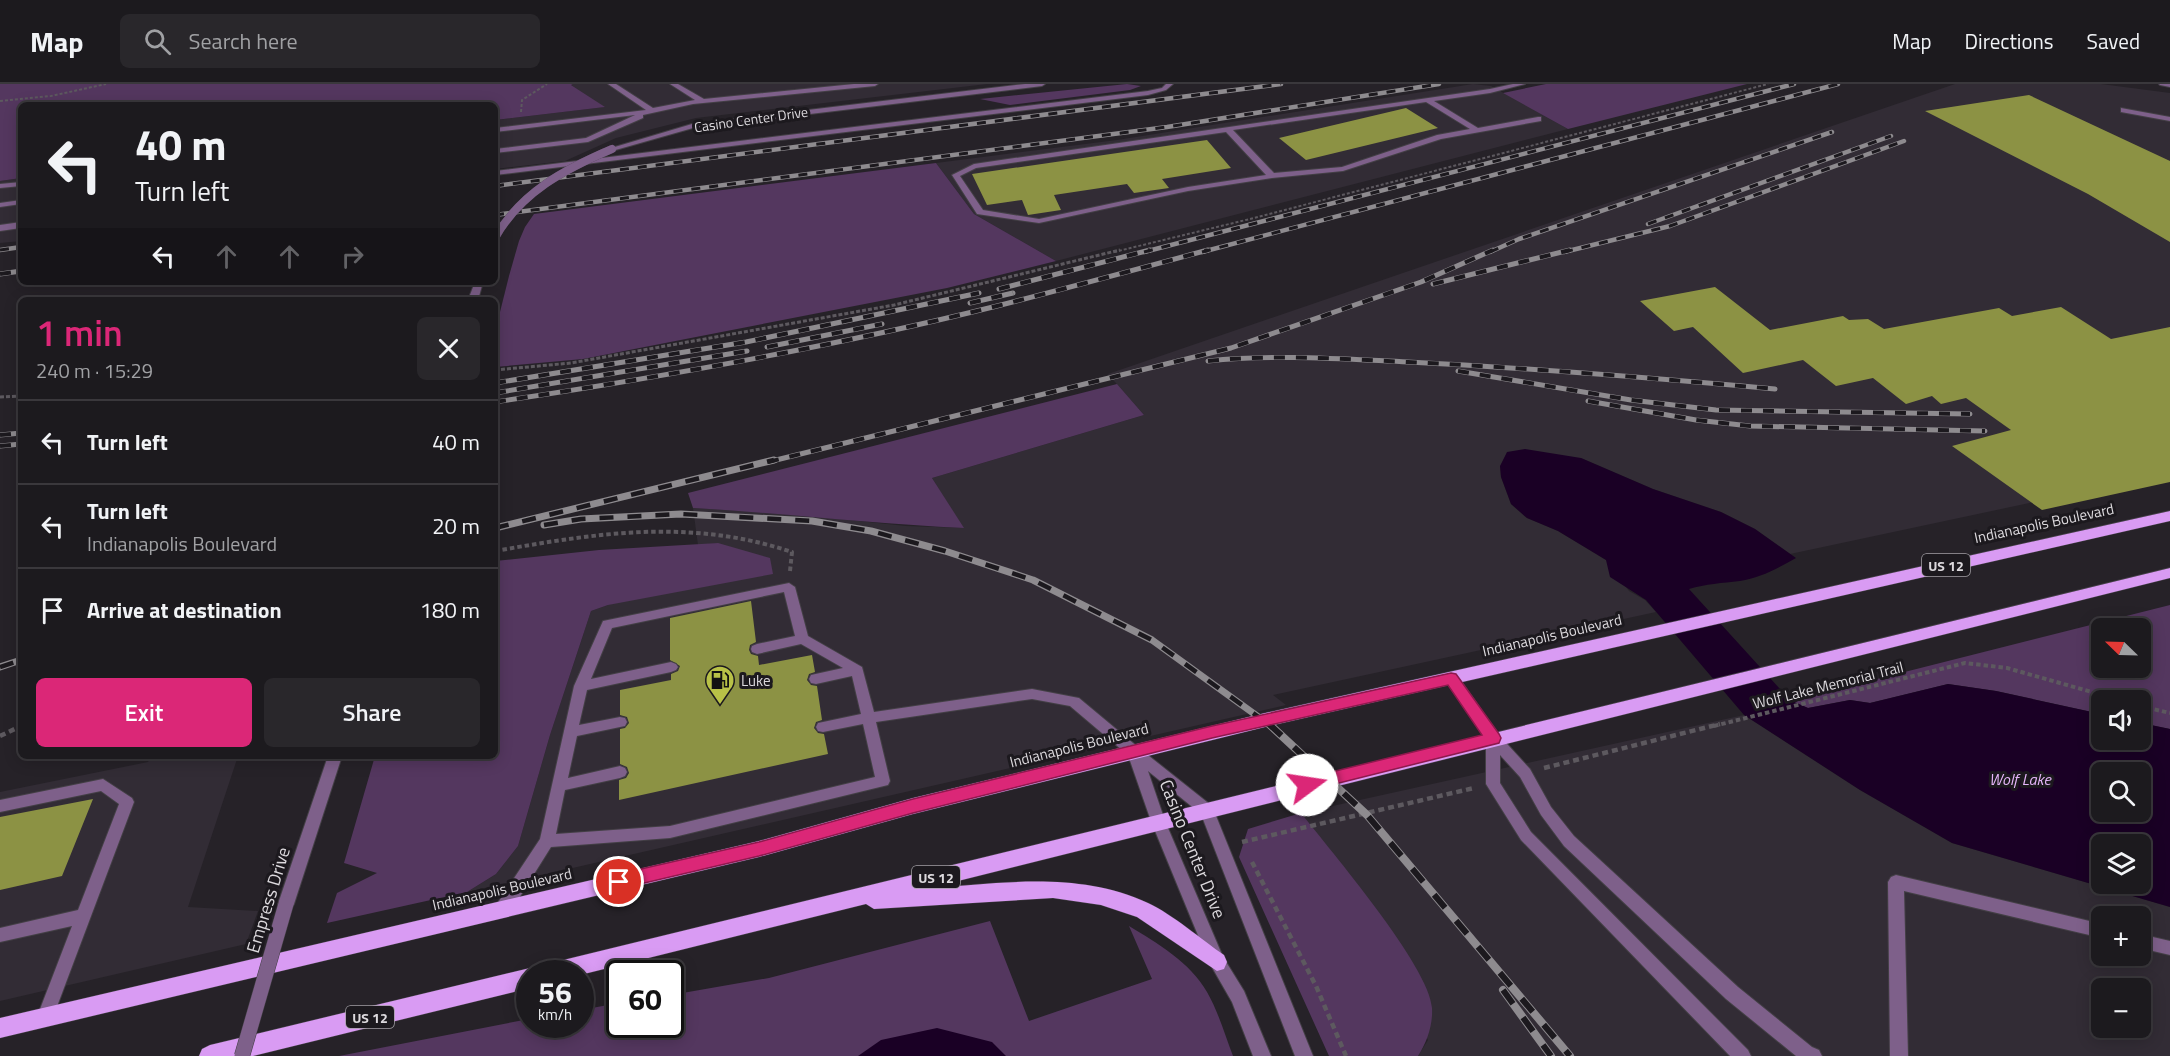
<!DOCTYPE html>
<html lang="en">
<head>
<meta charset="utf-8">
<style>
  body { margin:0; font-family:"Titillium Web",sans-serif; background:#29272b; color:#f1f3f6; height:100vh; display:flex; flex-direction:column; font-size:22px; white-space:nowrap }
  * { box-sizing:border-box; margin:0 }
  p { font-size:20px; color:#a0a1a4 }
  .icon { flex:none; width:33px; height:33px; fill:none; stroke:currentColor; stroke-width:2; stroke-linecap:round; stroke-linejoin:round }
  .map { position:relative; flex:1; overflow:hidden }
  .side { position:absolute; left:18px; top:213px; width:480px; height:462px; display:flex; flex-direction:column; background:#1c1a1e; border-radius:9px; box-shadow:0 3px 15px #0003,0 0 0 2px #3a383c }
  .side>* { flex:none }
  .guide { position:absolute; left:18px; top:18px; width:480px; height:183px; border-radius:9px; box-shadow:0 3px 15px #0003,0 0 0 2px #3a383c; background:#1c1a1e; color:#f1f3f6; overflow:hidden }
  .needle { width:39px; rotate:293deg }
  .buttons { position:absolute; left:2091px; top:534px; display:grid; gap:12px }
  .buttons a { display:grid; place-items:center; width:60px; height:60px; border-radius:9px; background:#1c1a1e; box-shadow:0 3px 15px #0003,0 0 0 2px #3a383c; font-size:30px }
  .speed { position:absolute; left:516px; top:876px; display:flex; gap:12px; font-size:30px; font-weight:700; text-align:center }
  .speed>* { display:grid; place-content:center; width:78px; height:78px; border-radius:50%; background:#1c1a1e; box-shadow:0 3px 15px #0003,0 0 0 2px #3a383c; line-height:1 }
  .speed small { font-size:15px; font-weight:400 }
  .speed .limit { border:3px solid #111; border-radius:9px; background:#fff; color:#111 }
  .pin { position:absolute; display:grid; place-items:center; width:51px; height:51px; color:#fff; margin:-26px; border:3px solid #fff; border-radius:50%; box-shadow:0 2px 6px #0007 }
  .me { position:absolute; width:66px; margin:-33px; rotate:76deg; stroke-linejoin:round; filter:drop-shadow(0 0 4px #0008) }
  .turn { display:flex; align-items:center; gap:21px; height:126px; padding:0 18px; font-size:27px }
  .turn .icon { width:78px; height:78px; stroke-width:2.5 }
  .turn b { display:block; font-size:42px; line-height:51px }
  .lanes { display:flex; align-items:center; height:57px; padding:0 18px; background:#0003; justify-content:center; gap:30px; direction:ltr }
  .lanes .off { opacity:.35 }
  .round { display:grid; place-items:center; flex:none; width:63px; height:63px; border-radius:9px; background:#29272b }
  .head { display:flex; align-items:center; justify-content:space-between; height:102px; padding:0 18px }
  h1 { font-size:36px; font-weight:600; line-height:45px; color:#db2777 }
  .button { display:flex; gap:12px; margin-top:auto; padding:12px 18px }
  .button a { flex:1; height:69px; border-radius:9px; background:#db2777; color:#fff; font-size:24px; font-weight:600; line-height:69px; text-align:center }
  .button a+a { background:#29272b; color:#f1f3f6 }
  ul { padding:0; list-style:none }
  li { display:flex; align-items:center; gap:18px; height:84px; padding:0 18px; border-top:2px solid #3a383c }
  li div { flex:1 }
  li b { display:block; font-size:22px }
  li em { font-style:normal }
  header { display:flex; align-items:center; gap:36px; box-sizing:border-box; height:84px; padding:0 30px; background:#1c1a1e; border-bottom:2px solid #3a383c }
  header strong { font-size:28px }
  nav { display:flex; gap:33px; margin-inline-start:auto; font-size:21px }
  .search { width:420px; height:54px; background:#29272b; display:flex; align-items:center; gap:15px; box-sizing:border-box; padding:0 21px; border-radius:9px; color:#a0a1a4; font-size:22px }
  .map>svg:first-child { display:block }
  .built { fill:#322c35; fill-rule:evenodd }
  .green { fill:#54375f; fill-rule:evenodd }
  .water { fill:#1a0025; fill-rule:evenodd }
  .building { fill:#8c9244 }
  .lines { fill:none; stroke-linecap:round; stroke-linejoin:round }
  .service-casing { stroke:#433f45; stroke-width:2 }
  .minor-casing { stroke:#433f45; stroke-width:2 }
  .tertiary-casing { stroke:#433f45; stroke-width:2 }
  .primary-casing { stroke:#433f45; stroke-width:1 }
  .path-far3 { stroke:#5d595f; stroke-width:2; stroke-dasharray:3 2; stroke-linecap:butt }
  .path-far2 { stroke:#5d595f; stroke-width:3; stroke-dasharray:4 2; stroke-linecap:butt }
  .path-far1 { stroke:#5d595f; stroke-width:4; stroke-dasharray:4.5 3; stroke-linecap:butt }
  .path { stroke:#5d595f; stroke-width:4.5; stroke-dasharray:6 4; stroke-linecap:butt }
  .service { fill:#7e608a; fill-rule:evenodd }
  .minor { fill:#7e608a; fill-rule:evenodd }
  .tertiary { fill:#7e608a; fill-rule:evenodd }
  .primary { fill:#d99bf3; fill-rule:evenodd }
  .rail-far3-casing { stroke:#8e8b8f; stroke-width:4.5 }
  .rail-far2-casing { stroke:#8e8b8f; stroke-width:5 }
  .rail-far1-casing { stroke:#8e8b8f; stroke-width:7 }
  .rail-casing { stroke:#8e8b8f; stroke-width:8 }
  .rail-far3 { stroke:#1c191e; stroke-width:3; stroke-dasharray:9; stroke-linecap:butt }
  .rail-far2 { stroke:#1c191e; stroke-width:4; stroke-dasharray:11; stroke-linecap:butt }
  .rail-far1 { stroke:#1c191e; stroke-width:4.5; stroke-dasharray:14; stroke-linecap:butt }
  .rail { stroke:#1c191e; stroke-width:6; stroke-dasharray:17; stroke-linecap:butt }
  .tertiary-bridge-far1-casing { stroke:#433f45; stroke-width:8; stroke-linecap:butt }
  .tertiary-bridge-casing { stroke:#433f45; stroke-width:16; stroke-linecap:butt }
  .tertiary-bridge-far1 { stroke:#7e608a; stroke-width:8 }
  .tertiary-bridge { stroke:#7e608a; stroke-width:15 }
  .route { fill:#db2777; stroke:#8e194d; stroke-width:1.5 }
  .labels { text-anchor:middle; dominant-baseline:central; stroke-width:6; stroke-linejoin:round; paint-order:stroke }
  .far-street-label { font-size:14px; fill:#dcd9dd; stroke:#1c191e }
  .shield { fill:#1c191e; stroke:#a29fa4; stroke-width:1.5 }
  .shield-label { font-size:14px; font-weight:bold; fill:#dcd9dd }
  .street-label { font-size:15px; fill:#dcd9dd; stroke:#1c191e }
  .poi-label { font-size:15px; fill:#dcd9dd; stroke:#1c191e; text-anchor:start }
  .water-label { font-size:16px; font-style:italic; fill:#e5b5f9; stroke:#1c191e }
  .near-street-label { font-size:18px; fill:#dcd9dd; stroke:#1c191e }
</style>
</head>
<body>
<header>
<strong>Map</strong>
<div class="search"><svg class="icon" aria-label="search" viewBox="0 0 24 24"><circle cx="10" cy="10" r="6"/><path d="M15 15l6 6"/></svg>Search here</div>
<nav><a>Map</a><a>Directions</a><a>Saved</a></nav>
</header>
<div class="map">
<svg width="2170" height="972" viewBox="0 0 2170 972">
  <rect width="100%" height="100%" fill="#262228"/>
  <!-- built -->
  <path class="built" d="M573 0H987L696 34 616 54 565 77 495 85V36L604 23 571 1Z
    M1473 0 1491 2 1568 45 1056 177 974 130 936 79 1117 56Z
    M1955 0H2101L2170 9V389L1790 470 1755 445 1721 428 1653 405 1581 374 1500 382 1501 393 1511 420 1527 434 1558 447 1606 476 1629 507 1645 516 1656 528 1273 611 1286 621 467 808 496 790 518 762 550 651 591 527 608 521 718 459 698 461 693 424 784 429 906 442 963 444 932 394 1144 331 1108 290Z
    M21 94V157L0 159V97Z
    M1744 631 1860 706 1952 759 2170 823V972H1418L1428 956 1301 729ZM2102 832H2140V872H2102ZM2102 904H2140V944H2102Z
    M159 672H238L188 823 258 827 246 860 0 917V708L148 678 151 674Z"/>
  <!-- green -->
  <path class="green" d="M0 0H573L571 1 605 23 495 36V21H21V94L0 97Z
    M1127 0 1141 2 1130 6 1010 21 980 15Z
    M1546 0H1747L1568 45 1503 9Z
    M936 79 974 130 1056 177 947 204 583 275 495 283V248L509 192 519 157 525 143 534 130Z
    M1117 300 1144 331 932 394 964 444C873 440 784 429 693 424L688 409Z
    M718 459 770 474 773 490 608 521 591 527 550 651 518 762 496 790 467 808 327 839 337 809 377 789 344 779 375 672H495V477L599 466Z
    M2170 521V645L2141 639 2140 616H2102L2101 630 1996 607 1948 600 1870 619 1850 616 1808 624 1790 617ZM2102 544H2140V584H2102Z
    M1301 729C1330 766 1430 883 1432 924 1433 941 1427 958 1418 972H1329L1239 773 1248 745Z
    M990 837 1029 937 1152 895 1129 842C1157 859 1190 878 1207 908 1218 927 1225 951 1233 972H339L529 935 530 940H580L581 926 619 919 620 940H670L671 911 769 894Z"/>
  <!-- water -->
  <path class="water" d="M1525 365 1581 374 1653 405 1721 428 1755 445 1796 474C1778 484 1760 494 1740 497 1722 499 1706 500 1689 505L1790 616 1808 624 1850 616 1870 619 1948 600 1996 607 2101 630 2102 656H2140L2141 639 2170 645V823L1952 759 1860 706 1744 631 1646 516 1610 493 1606 476 1558 447 1527 434 1511 420 1501 393 1500 382 1507 368ZM2102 688H2140V728H2102ZM2102 760H2140V800H2102Z
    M937 944 992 958 1006 972H858L881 956Z"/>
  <!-- building -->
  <path class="building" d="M2029 11 2170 77V158L2088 110 1925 27Z
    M1406 24 1438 44 1306 76 1279 54Z
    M1207 56 1231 84 1162 95 1169 104 1134 109 1127 100 1054 111 1061 126 1028 131 1022 116 987 121 972 90Z
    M1715 203 1770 246 1843 232 1849 236 1868 235 1884 245 1999 224 2012 232 2061 223 2111 255 2170 243V398L2042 426 1952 362 2011 346 1966 314 1941 320 1932 312 1906 320 1873 294 1836 302 1803 276 1743 289 1693 243 1674 247 1640 217Z
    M751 517 756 558 750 561 749 566 751 570 758 572 759 581 812 571 815 588 809 590 807 596 811 601 817 602 822 636 816 638 814 644 818 649 824 650 828 670 619 716V696L626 694 629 689 627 683 620 680V645L625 644 629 639 627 633 620 631V606L671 596V590L678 587 680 582 670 576V534Z
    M93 715 62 792 0 806V733Z"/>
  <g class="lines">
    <!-- service casing -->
    <g class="service-casing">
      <path id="service" d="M608 0H616L653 24 695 16 670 0H678L704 15 854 0H878L875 2 693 20 643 31V34L588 58 495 69V65L586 54 635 31 495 48V44L646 26Z
        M1513 0H1525L1490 9 1434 17 1478 44 1538 33H1541V37L1441 55 1343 87 1272 94 1188 107 1039 139 977 130 952 91 974 80 1490 5ZM1426 18 1470 45 1437 51 1342 83 1274 89 1233 46ZM1226 48 1266 91 1188 103 1039 135 983 126 960 92 976 84Z
        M2121 24 2170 33V37L2121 28Z
        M21 116V120L0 123V119Z
        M21 138V144L0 147V141Z
        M789 499 795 503 808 552 862 583 874 628 1032 605 1079 614 1139 664 1141 668 1139 672 1134 674 1129 672 1070 622 1032 615 876 638 890 697 888 701 670 754 551 763 509 830 503 832 497 830 495 825 497 820 540 755 574 602 603 537ZM784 508 795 552 757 560 752 562 751 565 752 568 757 570 801 560 843 584 811 591 809 595 811 599 816 600 852 592 861 630 823 638 818 639 816 643 818 647 823 648 863 640 875 693 670 742 556 750 565 706 620 694 625 692 627 688 625 684 620 682 568 694 577 652 620 643 625 642 627 638 625 634 620 633 579 641 587 606 671 588 676 586 678 583 676 580 671 578 591 595 612 544Z
        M1451 589 1456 590 1498 650 1530 685 1551 723 1574 752 1738 903 1812 963 1819 966 1822 972H1796L1726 915 1564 762 1541 731 1520 693 1500 671V699L1531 748 1748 966 1751 972H1730L1521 756 1486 700V655L1444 594 1446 590Z
        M103 695 132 714 134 718 53 933 51 939 45 941 39 939 37 933 72 842 0 858V844L78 826 119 720 101 707 0 728V716Z
        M1896 791 2102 840V854L1904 807 1908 972H1890L1888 798 1891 793Z
        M2140 850 2170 857V871L2140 864Z"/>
    </g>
    <!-- minor casing -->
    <g class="minor-casing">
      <path id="minor" d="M1166 0H1173L1166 6 1148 11 495 91V87L1148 7 1162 4Z
        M21 98V102L0 104V100Z"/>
    </g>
    <!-- tertiary casing -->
    <g class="tertiary-casing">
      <path id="tertiary" d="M1025 0H1045L1042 2 693 44 612 67 608 65 692 40Z
        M2159 0H2170V3L2160 1Z
        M475 198H483L478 216H468Z
        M1134 662 1139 664 1212 722 1313 972H1295L1201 730 1148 687 1165 737 1223 873 1244 907 1271 972H1253L1232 918 1209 878 1151 737 1127 668 1129 664Z
        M328 672H342L294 820 291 825 286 827 281 825 278 820Z"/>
    </g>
    <!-- primary casing -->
    <g class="primary-casing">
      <path id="primary" d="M2170 427V437L1265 643 913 730 759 773 0 954V934L759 757 913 714 1265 629Z
        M2170 484V494L930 804C1003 799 1079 787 1148 819 1172 830 1202 856 1224 871L1227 878 1224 885 1217 887 1137 833 1101 821 1053 814 874 825 866 820 580 891 530 890V904L253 972H199L202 965 210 961 530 884 538 888 540 883 547 880Z"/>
    </g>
    <!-- path-far3 -->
    <path class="path-far3" d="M0 17 51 12 106 0
      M521 28 522 16 547 0
      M1114 168 1254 134 1768 0"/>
    <!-- path-far2 -->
    <path class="path-far2" d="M495 286 571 279 894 221 1120 166
      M0 313 21 312"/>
    <!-- path-far1 -->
    <path class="path-far1" d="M495 467C598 449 690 434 792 468L790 487
      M2140 622 2170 629
      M1714 642 1965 579 2007 584 2120 616"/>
    <!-- path -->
    <path class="path" d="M0 652 21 642
      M1544 684 1720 640
      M1242 758 1474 704
      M1252 778 1316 902 1346 972"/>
    <!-- service -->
    <use href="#service" class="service"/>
    <!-- minor -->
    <use href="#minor" class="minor"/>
    <!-- tertiary -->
    <use href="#tertiary" class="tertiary"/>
    <!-- primary -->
    <use href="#primary" class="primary"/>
    <!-- rail-far3 casing -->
    <g class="rail-far3-casing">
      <path id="rail-far3" d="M495 102 1281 0
        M495 131 1167 43 1439 0
        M1648 140 1891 52
        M0 166 21 163
        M1144 168 1794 0
        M1202 168 1838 0
        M1490 168 1519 155 1832 48
        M1564 168 1670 142 1904 57"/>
    </g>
    <!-- rail-far2 casing -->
    <g class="rail-far2-casing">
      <path id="rail-far2" d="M0 190 21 187
        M1433 200 1570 166
        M999 205 1150 166
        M970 219 1013 209
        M767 263 882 240
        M1208 277C1275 270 1341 275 1408 278 1530 284 1653 294 1775 305
        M1458 287 1631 316 1716 326 1970 330
        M495 299 746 258 979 209
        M495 309 747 267
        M1588 317 1696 336 1750 342 1985 347
        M495 318C663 293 832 263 997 222 1068 204 1138 185 1208 166
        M0 351 21 349
        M0 362 21 360
        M768 378 1231 264 1421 198 1493 166"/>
    </g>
    <!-- rail-far1 casing -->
    <g class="rail-far1-casing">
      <path id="rail-far1" d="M544 441 581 435 681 430 812 437 871 447 945 467 1033 496 1152 556 1271 642
        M495 444 774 376
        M0 583 21 576"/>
    </g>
    <!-- rail casing -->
    <g class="rail-casing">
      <path id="rail" d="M1269 640 1367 731 1570 972
        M1503 906 1551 972"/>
    </g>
    <!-- rail-far3 -->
    <use href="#rail-far3" class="rail-far3"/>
    <!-- rail-far2 -->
    <use href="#rail-far2" class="rail-far2"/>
    <!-- rail-far1 -->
    <use href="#rail-far1" class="rail-far1"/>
    <!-- rail -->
    <use href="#rail" class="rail"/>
    <!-- tertiary-bridge-far1 casing -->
    <g class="tertiary-bridge-far1-casing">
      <path id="tertiary-bridge-far1" d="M495 154C521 108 565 85 612 65"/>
    </g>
    <!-- tertiary-bridge casing -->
    <g class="tertiary-bridge-casing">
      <path id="tertiary-bridge" d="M242 972 286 820"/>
    </g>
    <!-- tertiary-bridge-far1 -->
    <use href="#tertiary-bridge-far1" class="tertiary-bridge-far1"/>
    <!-- tertiary-bridge -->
    <use href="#tertiary-bridge" class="tertiary-bridge"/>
  </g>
  <!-- route -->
  <path class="route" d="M1451 589 1456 590 1499 650 1501 654 1499 659 1307 707 1301 706 1299 701 1301 696 1307 694 1482 651 1448 601 1212 654 913 729 759 772 619 805 613 803 610 798 613 792 619 790 759 758 913 715 1212 642Z"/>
  <!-- icons -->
  <defs>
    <g id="fuel-pin" transform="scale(1.5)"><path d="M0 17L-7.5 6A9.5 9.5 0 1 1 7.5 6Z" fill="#b8c147" stroke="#1c191e"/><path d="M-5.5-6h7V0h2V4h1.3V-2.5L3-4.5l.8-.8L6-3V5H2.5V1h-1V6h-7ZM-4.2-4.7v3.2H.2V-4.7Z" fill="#111"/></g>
  </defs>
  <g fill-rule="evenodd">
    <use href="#fuel-pin" x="720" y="596"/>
  </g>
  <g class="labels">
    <!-- far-street labels -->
    <g class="far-street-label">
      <text transform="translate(751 35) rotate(-8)">Casino Center Drive</text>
    </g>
    <!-- shield labels -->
    <g class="shield">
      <rect x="1922" y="470" width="48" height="22" rx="4.5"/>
      <rect x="912" y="782" width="48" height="22" rx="4.5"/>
      <rect x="346" y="922" width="48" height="22" rx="4.5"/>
    </g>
    <g class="shield-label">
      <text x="1946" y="481">US 12</text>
      <text x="936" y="793">US 12</text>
      <text x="370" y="933">US 12</text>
    </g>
    <!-- street labels -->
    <g class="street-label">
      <text transform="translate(2044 439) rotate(-12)">Indianapolis Boulevard</text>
      <text transform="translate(1552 551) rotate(-13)">Indianapolis Boulevard</text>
      <text transform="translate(1828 601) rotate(-14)">Wolf Lake Memorial Trail</text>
      <text transform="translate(1079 661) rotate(-14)">Indianapolis Boulevard</text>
      <text transform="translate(502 805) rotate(-13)">Indianapolis Boulevard</text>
    </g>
    <!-- poi labels -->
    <g class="poi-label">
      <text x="741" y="596">Luke</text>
    </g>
    <!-- water labels -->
    <g class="water-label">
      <text x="2020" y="695">Wolf Lake</text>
    </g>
    <!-- near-street labels -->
    <g class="near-street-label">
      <text transform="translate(1193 765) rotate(68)">Casino Center Drive</text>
      <text transform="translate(268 816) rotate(-73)">Empress Drive</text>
    </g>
  </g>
</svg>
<div class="buttons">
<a><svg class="needle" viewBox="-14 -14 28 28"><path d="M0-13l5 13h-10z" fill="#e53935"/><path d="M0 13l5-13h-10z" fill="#a0a1a4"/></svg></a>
<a><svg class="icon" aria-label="sound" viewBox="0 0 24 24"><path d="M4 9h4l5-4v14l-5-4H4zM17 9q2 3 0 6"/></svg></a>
<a><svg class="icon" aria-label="search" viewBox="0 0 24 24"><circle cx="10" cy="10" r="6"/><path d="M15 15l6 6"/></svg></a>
<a><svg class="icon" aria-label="layers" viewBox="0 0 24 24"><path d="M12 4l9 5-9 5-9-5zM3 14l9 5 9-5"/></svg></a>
<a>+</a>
<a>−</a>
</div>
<div class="speed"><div>56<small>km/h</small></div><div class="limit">60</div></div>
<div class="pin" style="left:619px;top:798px;background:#d93025"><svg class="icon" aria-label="arrive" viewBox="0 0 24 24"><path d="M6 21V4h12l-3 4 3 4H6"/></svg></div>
<svg class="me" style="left:1307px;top:701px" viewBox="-20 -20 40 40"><circle r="19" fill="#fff"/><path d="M0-13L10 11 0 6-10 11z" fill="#db2777"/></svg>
<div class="guide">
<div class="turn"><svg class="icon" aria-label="left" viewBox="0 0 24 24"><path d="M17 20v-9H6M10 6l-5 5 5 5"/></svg><div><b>40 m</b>Turn left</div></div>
<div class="lanes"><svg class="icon" aria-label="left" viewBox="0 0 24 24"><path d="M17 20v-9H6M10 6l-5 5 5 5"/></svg><svg class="icon off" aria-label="ahead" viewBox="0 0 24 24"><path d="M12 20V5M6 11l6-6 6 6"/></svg><svg class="icon off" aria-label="ahead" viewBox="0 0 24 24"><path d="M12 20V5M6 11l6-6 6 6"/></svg><svg class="icon off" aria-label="right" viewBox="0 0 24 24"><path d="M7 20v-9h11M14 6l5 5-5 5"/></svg></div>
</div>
<section class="side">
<div class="head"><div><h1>1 min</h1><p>240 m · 15:29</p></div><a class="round"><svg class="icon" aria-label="close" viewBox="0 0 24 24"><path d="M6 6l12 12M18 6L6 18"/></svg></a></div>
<ul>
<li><svg class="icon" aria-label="left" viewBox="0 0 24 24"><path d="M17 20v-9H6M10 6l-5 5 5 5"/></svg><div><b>Turn left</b></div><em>40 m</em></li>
<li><svg class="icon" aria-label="left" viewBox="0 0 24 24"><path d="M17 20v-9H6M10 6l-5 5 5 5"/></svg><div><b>Turn left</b><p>Indianapolis Boulevard</p></div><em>20 m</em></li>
<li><svg class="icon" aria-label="arrive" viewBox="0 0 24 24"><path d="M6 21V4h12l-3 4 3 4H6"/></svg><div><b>Arrive at destination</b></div><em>180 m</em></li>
</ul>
<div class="button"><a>Exit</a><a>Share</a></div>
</section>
</div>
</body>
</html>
